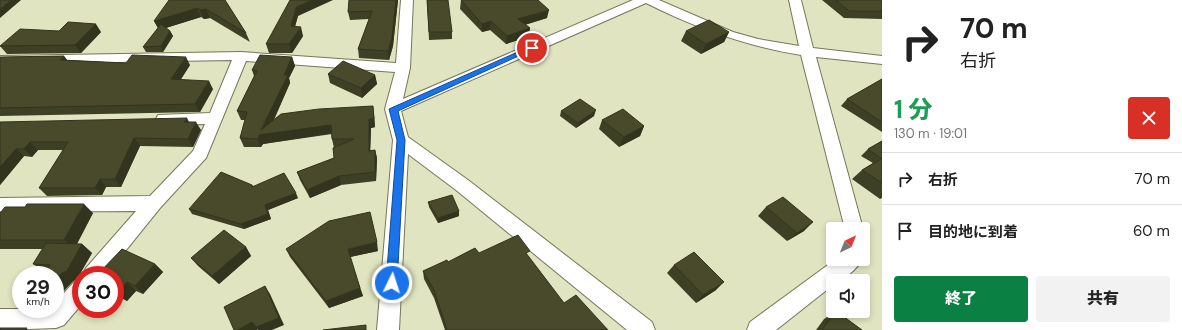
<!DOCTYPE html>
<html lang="ja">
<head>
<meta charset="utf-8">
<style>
  body { margin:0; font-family:"DM Sans","Noto Sans JP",sans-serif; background:#f2f2f2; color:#222; height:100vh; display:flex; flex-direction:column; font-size:15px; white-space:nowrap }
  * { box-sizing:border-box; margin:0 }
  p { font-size:13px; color:#767676 }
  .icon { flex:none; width:22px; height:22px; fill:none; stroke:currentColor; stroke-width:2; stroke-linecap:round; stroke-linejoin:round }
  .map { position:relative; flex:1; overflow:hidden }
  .panel { display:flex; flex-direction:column; background:#fff; width:300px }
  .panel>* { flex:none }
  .top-card { background:#fff; color:#222; overflow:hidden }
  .needle { width:26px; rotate:43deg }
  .controls { position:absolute; left:826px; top:222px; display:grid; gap:8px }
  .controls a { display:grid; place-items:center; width:44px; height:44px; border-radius:4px; background:#fff; box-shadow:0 2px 6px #0003; font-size:20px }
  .speed { position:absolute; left:12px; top:266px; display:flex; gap:8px; font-size:20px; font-weight:700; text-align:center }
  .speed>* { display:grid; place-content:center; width:52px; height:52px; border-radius:50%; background:#fff; box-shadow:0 2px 6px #0003; line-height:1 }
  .speed small { font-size:10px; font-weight:400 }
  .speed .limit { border:6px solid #d22; background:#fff; color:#111 }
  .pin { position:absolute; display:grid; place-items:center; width:34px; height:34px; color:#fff; margin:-17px; border:2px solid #fff; border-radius:50%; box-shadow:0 1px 4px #0007 }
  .me { position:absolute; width:44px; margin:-22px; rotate:4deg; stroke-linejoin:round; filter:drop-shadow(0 0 3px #0008) }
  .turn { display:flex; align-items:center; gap:14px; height:84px; padding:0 12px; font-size:18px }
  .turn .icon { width:52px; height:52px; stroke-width:2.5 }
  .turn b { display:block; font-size:28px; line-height:34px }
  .round { display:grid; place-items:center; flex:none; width:42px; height:42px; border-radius:4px; background:#f2f2f2 }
  .overview { display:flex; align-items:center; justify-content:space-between; height:68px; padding:0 12px }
  h1 { font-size:24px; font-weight:800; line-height:30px; color:#1e9e55 }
  .primary-button { display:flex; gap:8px; margin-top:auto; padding:8px 12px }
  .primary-button a { flex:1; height:46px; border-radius:4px; background:#0b8043; color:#fff; font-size:16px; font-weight:800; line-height:46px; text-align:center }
  .primary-button a+a { background:#f2f2f2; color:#222 }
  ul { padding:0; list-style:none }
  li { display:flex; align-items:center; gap:12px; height:52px; padding:0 12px; border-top:1px solid #e0e0e0 }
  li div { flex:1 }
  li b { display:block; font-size:15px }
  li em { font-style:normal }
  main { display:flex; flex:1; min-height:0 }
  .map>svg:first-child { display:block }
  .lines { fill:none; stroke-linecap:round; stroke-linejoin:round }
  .street-casing { stroke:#757757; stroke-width:2 }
  .street { fill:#fff; fill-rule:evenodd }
  .wall { fill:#3e4025 }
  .shaded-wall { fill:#32341e }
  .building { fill:#484a2b; stroke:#32341e }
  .route { fill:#1a73e8; stroke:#114b97 }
</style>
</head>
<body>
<main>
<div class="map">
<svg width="882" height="330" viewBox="0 0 882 330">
  <rect width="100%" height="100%" fill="#e1e4c0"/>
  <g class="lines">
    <!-- street casing -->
    <g class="street-casing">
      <path id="street" d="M401 0H413L410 68 403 99 633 0H659L733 32 758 39 799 46 789 0H801L813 48 882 56V64L816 57 863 229V230L845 229 801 55C746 46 696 28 646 3L401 111 408 137 468 180 652 322 655 330H627L456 190 408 154 399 330H377L393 140 385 109 395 72 246 61 206 158 160 208 106 275H83L86 268 136 211 0 212V198L150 196 193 151 205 124 164 125 158 123 156 119 158 115 210 113 232 60 0 64V56L241 52 396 63Z
        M836 259H862C858 268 844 281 833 281V285L776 330H747L750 322Z
        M81 279V305L64 325 56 328 0 330V309H55V303L74 282Z"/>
    </g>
    <!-- street -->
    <use href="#street" class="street"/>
  </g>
  <!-- wall -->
  <path class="wall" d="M225 0 246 33 250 42 210 18 204 19 201 17 166 28 170 31 173 36 163 52H146L143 47 158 28 154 21Z
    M349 0H398L393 46 389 60 359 58 358 49 369 19 350 20 348 12Z
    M427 0 452 32V39L429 40Z
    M461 0 547 18 525 25 530 28 528 37 506 44 490 30 482 32 460 9Z
    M822 0H882V19L844 18Z
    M298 16 295 26 303 36 292 53H269L266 44Z
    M59 31 101 32 81 53 7 54 0 46Z
    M686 31 729 32 724 42 701 54 681 41Z
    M64 56 67 60 126 63 190 65 181 79 213 89 200 112 0 116V57Z
    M292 57 295 66 289 78 290 83 274 120 374 114 375 127 371 128 370 150H375L377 158 376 181 341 185 310 198 300 180 297 172 334 158V148L332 139V134L263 144 261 147H244L240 138 245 120H241L237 111 254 76 252 70Z
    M328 74 375 75 377 84 362 98 330 83Z
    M882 79V132L841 106 847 99Z
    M561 111 594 116 576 128 560 116Z
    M602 120 644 126 640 136 619 147 599 129Z
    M0 122H189L201 130 193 147 140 146 121 187H106L102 195 47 196 39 188 63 150H38L32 157 24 156 0 185Z
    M882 141V198L880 199 852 179 862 170 873 163 861 156 868 149Z
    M252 185 253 186 298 198 268 210 271 219 244 229 192 214 189 209Z
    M428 202 459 211V216L438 223 429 207Z
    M766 207 804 231 787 241 758 216Z
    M0 212 93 213 77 244H82L92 253 77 279 73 281 59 296H55V275L45 272 33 264 43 249H0Z
    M246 247 251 256 219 284 198 266 191 258Z
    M286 249 378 251 350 257 363 296 329 308 290 257Z
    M479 253 528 256 564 303 608 330H445L434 298 424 279 423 271 448 262Z
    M155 264 163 272 143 294 136 291 127 301 115 295V275Z
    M674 265 716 290 696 303 667 273Z
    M836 311 862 330H816L824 319Z"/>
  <!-- shaded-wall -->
  <path class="shaded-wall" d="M11 0H21L0 18V9Z
    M312 0H333L298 16 293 34 291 26 296 7Z
    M396 0H398L393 46 389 60 388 51Z
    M197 8 201 17 159 30 154 21Z
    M206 9 210 18 204 19 200 10Z
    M549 10 547 18 517 27 518 19Z
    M491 21 490 30 482 32V24Z
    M96 24 101 32 81 53 75 45Z
    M301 27 303 36 292 53 289 44Z
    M530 28 528 37 506 44 507 36Z
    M170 31 173 36 163 52 161 46Z
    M729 32 724 42 701 54 706 44Z
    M64 56 70 64 60 60Z
    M186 57 190 65 176 87 171 79Z
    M292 57 295 66 289 78 290 83 267 134 331 125 333 133 263 144 261 147 258 139 284 75Z
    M375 75 377 84 362 98 361 88Z
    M209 81 213 89 200 112 195 104Z
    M373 106 375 127 371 128 370 159 369 151V119Z
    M596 110 594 116 576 128 578 123Z
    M187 118 191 126 184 122Z
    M196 122 201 130 193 147 188 139Z
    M644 126 640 136 619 147 624 137Z
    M134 138 140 146 121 187 115 179Z
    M30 142 38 150 32 157 24 149Z
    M16 149 24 156 0 185V167Z
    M375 150 377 158 376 181 375 172Z
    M339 176 341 185 310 198 307 190Z
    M100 179 106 187 102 195 95 188Z
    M296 193 298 198 268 210 271 219 244 229 241 224 265 205Z
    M84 204 93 213 74 249 64 240Z
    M459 211V216L438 223V218Z
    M813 222 804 231 787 241 797 233Z
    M377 242 378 251 350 257 348 249Z
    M82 244 92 253 77 279 73 281 59 296 55 293V281Z
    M246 247 251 256 219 284 212 276Z
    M155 264 163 272 143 294 135 286Z
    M127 282 136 291 127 301 118 293Z
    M724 282 716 290 696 303 703 295Z
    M265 286 270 294 284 325 272 330H258V329L257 330H238Z
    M360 288 363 296 329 308 326 301Z"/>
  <!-- building -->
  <path class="building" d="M0 0H11L0 9Z
    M169 0H225L246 33 206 9 200 10 197 8 154 21Z
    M290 0H312L296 7 291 26 301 27 289 44H266Z
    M349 0H396L392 38 388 51 358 49 372 11 348 12Z
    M427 0H448L452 32H429Z
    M461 0H538L549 10 518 19 530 28 507 36 491 21 482 24Z
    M836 0H882V11H849Z
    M709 20 729 32 706 44 686 31Z
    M68 22 96 24 75 45 0 46 20 29 59 31Z
    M161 24 170 31 161 46 143 47Z
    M132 55 186 57 171 79 209 81 195 104 0 108V57L64 56 60 60 126 63Z
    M260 55 292 57 284 75H288L261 130 281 114 319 109 373 106 374 119H369V151L375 150V172L339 176 307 190 297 172 334 158 333 148 354 139H332L331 125 259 135 258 139 240 138 247 112 237 111 257 71 252 70Z
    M343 61 375 75 361 88 328 74Z
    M882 79V122L847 99Z
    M580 99 596 110 578 123 561 111Z
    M623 109 644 126 624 137 602 120Z
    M187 118 184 122H196L188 139 134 138 115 179H100L95 188H39L68 142H30L24 149H16L0 167V122Z
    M882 141V159L868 149Z
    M881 159H882V183L862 170Z
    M221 172 252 185V187L284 173 296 193 265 205 268 214 241 224 189 209Z
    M452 195 459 211 438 218 428 202Z
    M783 197 813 222 797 233 766 207Z
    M27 204H84L64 240H0V212H1L5 207H25Z
    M370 212 377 242 348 249 360 288 326 301 286 249 329 221Z
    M224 230 246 247 212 276 191 258Z
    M518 235 530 251 526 253 564 303 576 295 608 330H447L434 290 423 271 447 260 448 262 475 248 479 253Z
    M46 243 82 244 67 271 62 273 55 281V275H44L50 265 33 264Z
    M122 249 155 264 135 286 127 282 118 293 115 292V275H97Z
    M694 252 724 282 703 295 674 265Z
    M265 286 279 318 256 327 252 322 238 330H234L224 307Z
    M836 311 862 330H822Z
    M366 325V330H323Z
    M0 328H27L26 330H0Z"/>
  <!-- route -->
  <path class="route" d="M529 47 536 48 398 111 405 140 397 283 395 286 392 288 388 286 386 283 397 140 389 109Z"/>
</svg>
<div class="controls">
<a><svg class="needle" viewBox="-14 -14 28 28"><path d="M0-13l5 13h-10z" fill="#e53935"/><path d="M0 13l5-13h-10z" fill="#767676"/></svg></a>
<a><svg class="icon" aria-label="sound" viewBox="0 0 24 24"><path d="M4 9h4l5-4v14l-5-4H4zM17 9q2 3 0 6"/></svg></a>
</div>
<div class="speed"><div>29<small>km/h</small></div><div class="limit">30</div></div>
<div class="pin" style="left:532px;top:48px;background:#d93025"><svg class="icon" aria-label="arrive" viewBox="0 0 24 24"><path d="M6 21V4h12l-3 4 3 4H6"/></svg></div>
<svg class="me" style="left:392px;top:283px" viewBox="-20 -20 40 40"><circle r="17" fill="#1a73e8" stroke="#fff" stroke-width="3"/><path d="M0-11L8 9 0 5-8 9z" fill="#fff"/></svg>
</div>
<section class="panel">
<div class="top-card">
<div class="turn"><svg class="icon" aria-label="right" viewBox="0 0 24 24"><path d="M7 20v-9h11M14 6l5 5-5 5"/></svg><div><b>70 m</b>右折</div></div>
</div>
<div class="overview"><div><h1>1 分</h1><p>130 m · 19:01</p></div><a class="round" style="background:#d93025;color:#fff"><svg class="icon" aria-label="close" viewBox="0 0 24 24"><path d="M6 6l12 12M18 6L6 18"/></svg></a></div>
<ul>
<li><svg class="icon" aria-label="right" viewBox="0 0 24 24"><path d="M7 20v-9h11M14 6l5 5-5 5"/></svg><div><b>右折</b></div><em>70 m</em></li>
<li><svg class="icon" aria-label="arrive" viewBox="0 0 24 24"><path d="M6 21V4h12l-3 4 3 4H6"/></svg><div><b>目的地に到着</b></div><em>60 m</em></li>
</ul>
<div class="primary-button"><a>終了</a><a>共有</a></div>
</section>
</main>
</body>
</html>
